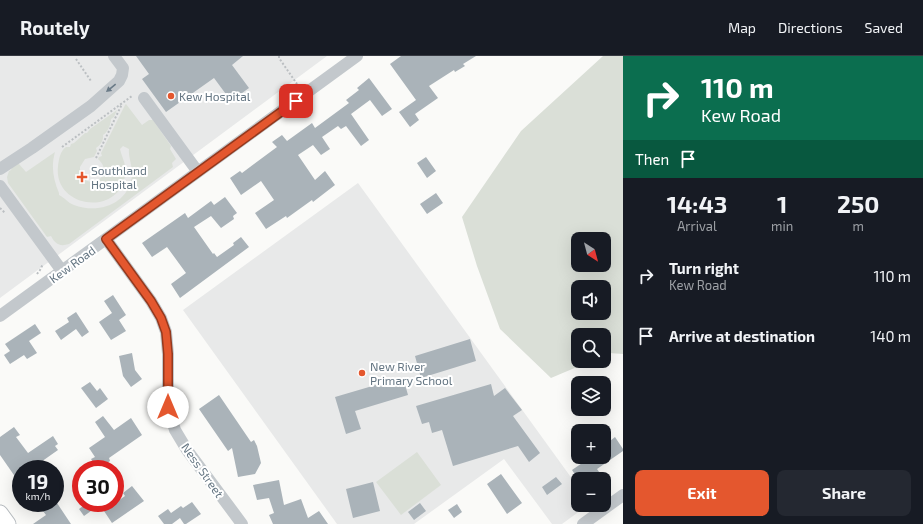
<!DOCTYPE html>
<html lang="en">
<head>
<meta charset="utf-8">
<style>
  body { margin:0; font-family:"Exo 2",sans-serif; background:#242831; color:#f1f3f6; height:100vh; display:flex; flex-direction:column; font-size:15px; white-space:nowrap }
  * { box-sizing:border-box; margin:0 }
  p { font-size:13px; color:#9ea1a6 }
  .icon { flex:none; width:22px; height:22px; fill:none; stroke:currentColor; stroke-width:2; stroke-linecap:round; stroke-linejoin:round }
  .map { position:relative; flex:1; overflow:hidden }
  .sheet { display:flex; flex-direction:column; background:#171b24; width:300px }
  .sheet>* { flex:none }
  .top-card { background:#0b6e4f; color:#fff; overflow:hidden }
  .needle { width:26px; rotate:144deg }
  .tools { position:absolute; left:571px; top:176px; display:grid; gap:8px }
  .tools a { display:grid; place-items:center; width:40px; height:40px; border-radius:8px; background:#171b24; box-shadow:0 4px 16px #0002; font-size:20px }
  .speed { position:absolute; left:12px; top:404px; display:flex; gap:8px; font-size:20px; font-weight:700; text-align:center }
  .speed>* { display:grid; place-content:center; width:52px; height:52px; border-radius:50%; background:#171b24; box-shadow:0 4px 16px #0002; line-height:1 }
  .speed small { font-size:10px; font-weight:400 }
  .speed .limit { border:6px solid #d22; background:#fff; color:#111 }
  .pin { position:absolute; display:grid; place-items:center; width:34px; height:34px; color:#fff; margin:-17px; border-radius:8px; box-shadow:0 2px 6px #0006 }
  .me { position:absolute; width:44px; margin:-22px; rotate:0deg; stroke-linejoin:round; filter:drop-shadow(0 0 3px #0008) }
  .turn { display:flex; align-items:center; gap:14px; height:84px; padding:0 12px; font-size:18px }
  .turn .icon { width:52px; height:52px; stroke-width:2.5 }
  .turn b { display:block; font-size:28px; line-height:34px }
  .then { display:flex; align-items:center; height:38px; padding:0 12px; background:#0003; gap:8px; font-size:15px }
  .eta { display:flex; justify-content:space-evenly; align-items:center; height:68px; text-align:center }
  .eta b { font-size:24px; font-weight:700; line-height:28px }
  .button { display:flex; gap:8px; margin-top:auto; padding:8px 12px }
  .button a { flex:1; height:46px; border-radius:8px; background:#e4572e; color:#fff; font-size:16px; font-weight:700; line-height:46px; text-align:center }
  .button a+a { background:#242831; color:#f1f3f6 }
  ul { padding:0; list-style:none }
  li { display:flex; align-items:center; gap:12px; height:60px; padding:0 12px }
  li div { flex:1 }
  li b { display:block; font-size:15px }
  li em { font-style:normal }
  header { display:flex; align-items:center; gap:24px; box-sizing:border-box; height:56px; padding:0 20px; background:#171b24; border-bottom:1px solid #363941 }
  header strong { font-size:19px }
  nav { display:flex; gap:22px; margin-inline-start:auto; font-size:14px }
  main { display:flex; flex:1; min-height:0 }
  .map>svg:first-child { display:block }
  .built { fill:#e8e9e9 }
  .green { fill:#dadfd7; fill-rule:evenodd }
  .building { fill:#aab3b9 }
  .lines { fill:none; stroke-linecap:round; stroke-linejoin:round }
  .major-casing { stroke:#b5babe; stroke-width:17 }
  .path { stroke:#bbbfc2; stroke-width:2; stroke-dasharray:2 2; stroke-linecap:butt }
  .minor { stroke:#c3c8cc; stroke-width:12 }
  .major { stroke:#fff; stroke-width:15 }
  .oneway { fill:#6a7a87 }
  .route-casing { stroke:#94391e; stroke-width:10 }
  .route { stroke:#e4572e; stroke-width:7 }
  .poi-dot { fill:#e4572e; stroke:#fff; stroke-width:1.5 }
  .labels { text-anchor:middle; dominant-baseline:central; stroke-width:4; stroke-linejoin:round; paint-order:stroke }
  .poi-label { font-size:12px; fill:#657683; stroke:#fff; text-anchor:start }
  .street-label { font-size:12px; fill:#657683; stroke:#fff }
</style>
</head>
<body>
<header>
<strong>Routely</strong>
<nav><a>Map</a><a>Directions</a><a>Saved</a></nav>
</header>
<main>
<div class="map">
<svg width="623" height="468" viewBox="0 0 623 468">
  <rect width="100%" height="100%" fill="#fafaf8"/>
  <!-- built -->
  <path class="built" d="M0 0H327L0 242Z
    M358 127 578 431V449H588L562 468H552L504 403 414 468H337L183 254Z"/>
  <!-- green -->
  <path class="green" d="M603 0H623V298L609 297 604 299V279H578V305H591L551 322 500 273 477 210 462 161 521 75ZM578 183H604V209H578ZM578 231H604V257H578Z
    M126 48 142 69 149 64H153L171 90 170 93 176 103 172 107 173 111 69 188C60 191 55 188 51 180L47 181 8 127 7 121 9 115 11 114 12 111 17 107 19 108 26 116 55 96C51 110 53 123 59 137V139C64 141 68 147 74 149 98 158 128 149 132 120 133 111 128 101 129 93L123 90 120 93C122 102 127 109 125 120 118 161 53 152 58 110 59 103 60 95 66 91H70L71 88 74 87 85 77H87L90 73 117 54 114 61 111 63C111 68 108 76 103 79 104 84 100 90 96 92L97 95 94 101 85 103 80 111C79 138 119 123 98 103L99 101 102 100 101 97 125 49Z
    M417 396 441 429 401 459 376 426Z"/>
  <!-- building -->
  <path class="building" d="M136 0H243L232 9 249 32 231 45 214 22 166 56 142 23 149 18Z
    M401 0H476L463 8 465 10 455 16 454 14 429 30 438 42 415 58 419 64 410 71 399 56 416 44 390 8Z
    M369 22 392 53 382 60 370 44 351 58 369 84 361 90 346 70 341 73 338 70 322 81 330 93 321 99 313 89 298 99 315 124 325 115 335 129 313 146 312 144 287 162 286 160 266 173 255 157 274 144 261 125 241 139 230 122 240 115 242 117 277 91 272 86 282 79 287 85 312 67 315 72 349 47 346 44 359 34 357 32Z
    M426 101 436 115 427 122 417 107Z
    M436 137 443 147 427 158 420 148Z
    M225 141 237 157 233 160 234 163 221 172 211 160 194 171 213 198 214 197 217 201 234 189 233 187 241 181 249 191 180 242 171 228 186 217 167 191 152 201 142 187 185 157 188 162 211 145 214 149Z
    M113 239 126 259 119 264 126 275 111 284 99 266 112 257 104 245Z
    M76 256 89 276 82 281 76 273 61 284 55 275 69 266 67 262Z
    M35 268 41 277 29 285 37 297 27 303 24 299 10 308 4 299 10 295 5 288Z
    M470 283 476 305 421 322 415 300Z
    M132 297 135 314 142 323 131 331 123 320 119 300Z
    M403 321 408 339 355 355 361 373 346 378 335 341Z
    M90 326 97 335 100 332 108 343 96 352 81 332Z
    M491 328 494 340 505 332 522 354 513 360 540 397 529 406 518 390 453 410 442 374 432 377 429 366 422 368 416 350Z
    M219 339 251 386 254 384 257 390 261 407 255 418 238 421 232 392 228 395 199 353Z
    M103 360 114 374 131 362 142 379 109 402 110 405 98 413 91 403 95 401 89 392 105 381 95 366Z
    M14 371 20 379 16 381 28 397 53 380 58 388 55 390 58 394 31 413H21V418L16 422 0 399V381Z
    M604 376 610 385 615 381 623 393V395L597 413 604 423H578L572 414 591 401H604Z
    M501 418 522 447 507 458 487 428Z
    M556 421 562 428 547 439 542 431Z
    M279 424 284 449 301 443 308 462 319 455 328 468H273L269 459 274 457 269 442 257 444 253 429Z
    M373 426 380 455 353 462 346 433Z
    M132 430 144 445 112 467 104 455 125 440 123 437Z
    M192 446 201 458 186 468H184L180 462 172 468H164L158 460 168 453 171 457 181 450 183 452Z
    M37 447H57L71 468H33L46 459Z
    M87 447H102L84 460 79 453Z
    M420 447 426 455 414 464 408 456Z
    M457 448 462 456 454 462 448 454Z"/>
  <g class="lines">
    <!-- major casing -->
    <g class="major-casing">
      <path id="major" d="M0 457 8 468"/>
    </g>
    <!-- path -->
    <path class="path" d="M279 0V2L297 28
      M76 3 91 25
      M62 91 132 40
      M96 102 122 48
      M0 152 5 157
      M37 218 40 214 43 208"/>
    <!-- minor -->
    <path class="minor" d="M144 42 198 116
      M0 113 32 92 91 50 119 25 122 19 123 12 114 0
      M0 130 62 215
      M106 183 151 245 161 262 166 276 168 298V351L175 374 187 394 242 468
      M0 260 357 0
      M583 468 623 439"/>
    <!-- major -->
    <use href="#major" class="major"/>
  </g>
  <!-- one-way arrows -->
  <defs><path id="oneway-solid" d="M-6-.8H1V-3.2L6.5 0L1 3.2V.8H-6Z"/></defs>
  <use class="oneway" href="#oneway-solid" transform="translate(111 32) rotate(141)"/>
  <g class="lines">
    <!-- route casing -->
    <g class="route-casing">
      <path id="route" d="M168 351V298L166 276 161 262 151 245 106 183 296 45"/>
    </g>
    <!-- route -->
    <use href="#route" class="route"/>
  </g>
  <!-- markers -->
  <g class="poi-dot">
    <circle cx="171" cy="40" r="4"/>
    <path d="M80 115h4v4h4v4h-4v4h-4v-4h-4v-4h4z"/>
    <circle cx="362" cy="317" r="4"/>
  </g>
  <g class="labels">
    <!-- poi labels -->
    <g class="poi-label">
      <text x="179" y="40">Kew Hospital</text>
      <text x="91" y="114">Southland<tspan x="91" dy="14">Hospital</tspan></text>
      <text x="370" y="310">New River<tspan x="370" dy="14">Primary School</tspan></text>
    </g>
    <!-- street labels -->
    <g class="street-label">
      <text transform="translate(72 208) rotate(-36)">Kew Road</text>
      <text transform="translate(203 414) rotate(55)">Ness Street</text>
    </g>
  </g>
</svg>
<div class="tools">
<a><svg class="needle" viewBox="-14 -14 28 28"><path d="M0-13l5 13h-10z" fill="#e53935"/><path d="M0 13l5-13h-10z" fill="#9ea1a6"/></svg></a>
<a><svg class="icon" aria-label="sound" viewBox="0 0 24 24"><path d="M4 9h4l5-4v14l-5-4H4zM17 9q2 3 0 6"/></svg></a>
<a><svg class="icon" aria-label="search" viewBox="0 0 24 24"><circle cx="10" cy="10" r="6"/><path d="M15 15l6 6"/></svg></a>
<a><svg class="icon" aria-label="layers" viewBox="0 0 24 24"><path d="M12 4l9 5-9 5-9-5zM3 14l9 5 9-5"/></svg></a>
<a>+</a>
<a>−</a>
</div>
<div class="speed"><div>19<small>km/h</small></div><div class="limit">30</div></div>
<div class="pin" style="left:296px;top:45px;background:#d93025"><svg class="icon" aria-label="arrive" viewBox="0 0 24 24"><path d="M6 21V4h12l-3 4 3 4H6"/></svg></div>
<svg class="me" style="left:168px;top:351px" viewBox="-20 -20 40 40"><circle r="19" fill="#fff"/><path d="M0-13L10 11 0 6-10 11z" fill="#e4572e"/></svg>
</div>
<section class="sheet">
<div class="top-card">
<div class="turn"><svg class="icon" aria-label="right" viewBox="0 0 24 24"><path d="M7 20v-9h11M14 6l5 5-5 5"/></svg><div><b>110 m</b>Kew Road</div></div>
<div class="then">Then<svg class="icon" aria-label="arrive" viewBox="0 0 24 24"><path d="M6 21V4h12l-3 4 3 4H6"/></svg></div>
</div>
<div class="eta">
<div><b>14:43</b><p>Arrival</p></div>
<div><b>1</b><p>min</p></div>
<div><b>250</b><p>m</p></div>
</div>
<ul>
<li><svg class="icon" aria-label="right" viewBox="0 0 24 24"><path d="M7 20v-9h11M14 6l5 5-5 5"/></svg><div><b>Turn right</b><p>Kew Road</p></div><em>110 m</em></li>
<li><svg class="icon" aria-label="arrive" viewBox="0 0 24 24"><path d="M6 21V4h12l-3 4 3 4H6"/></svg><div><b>Arrive at destination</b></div><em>140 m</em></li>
</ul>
<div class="button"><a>Exit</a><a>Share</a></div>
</section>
</main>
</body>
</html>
